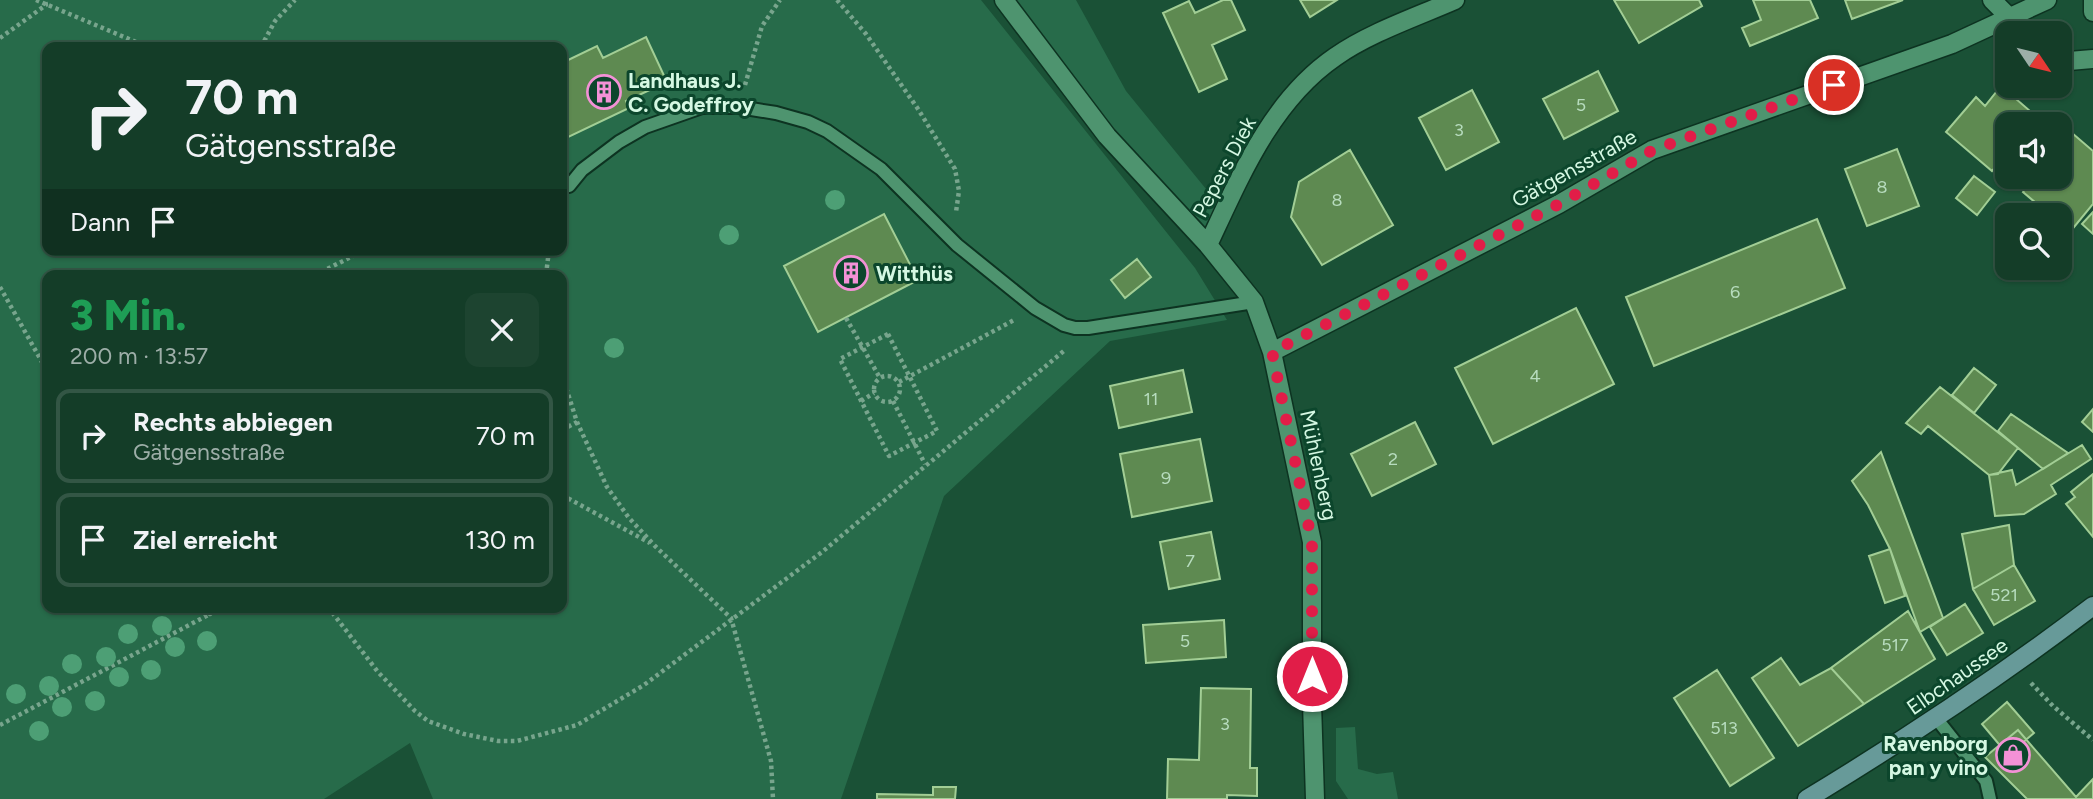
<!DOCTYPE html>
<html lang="de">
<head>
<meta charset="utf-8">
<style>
  body { margin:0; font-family:Figtree,sans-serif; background:#1d4430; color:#f1f3f6; height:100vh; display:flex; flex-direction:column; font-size:26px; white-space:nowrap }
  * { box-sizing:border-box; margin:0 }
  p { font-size:23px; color:#9daea8 }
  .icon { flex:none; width:38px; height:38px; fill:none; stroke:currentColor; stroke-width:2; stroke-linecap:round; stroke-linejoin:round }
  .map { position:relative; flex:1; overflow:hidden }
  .drawer { position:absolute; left:42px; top:270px; width:525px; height:343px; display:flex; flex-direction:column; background:#143d28; border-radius:14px; box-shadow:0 2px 5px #0004,0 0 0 2px #335645 }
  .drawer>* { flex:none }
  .top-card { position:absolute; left:42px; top:42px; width:525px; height:214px; border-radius:14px; box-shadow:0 2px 5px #0004,0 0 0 2px #335645; background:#143d28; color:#f1f3f6; overflow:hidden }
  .needle { width:46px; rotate:125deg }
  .controls { position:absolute; left:1995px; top:21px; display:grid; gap:14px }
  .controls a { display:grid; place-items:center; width:77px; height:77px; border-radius:14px; background:#143d28; box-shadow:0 2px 5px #0004,0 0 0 2px #335645; font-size:35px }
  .pin { position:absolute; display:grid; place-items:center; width:60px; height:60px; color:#fff; margin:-30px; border:4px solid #fff; border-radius:50%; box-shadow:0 2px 7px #0007 }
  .me { position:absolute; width:77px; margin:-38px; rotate:0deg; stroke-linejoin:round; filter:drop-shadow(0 0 5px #0008) }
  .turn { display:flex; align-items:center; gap:24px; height:147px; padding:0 28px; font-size:32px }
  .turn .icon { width:91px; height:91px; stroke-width:2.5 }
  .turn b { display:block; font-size:49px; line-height:60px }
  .then { display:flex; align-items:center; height:66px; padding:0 28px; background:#0003; gap:14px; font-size:26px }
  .round { display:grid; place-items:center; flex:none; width:74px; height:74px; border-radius:14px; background:#1d4430 }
  .headline { display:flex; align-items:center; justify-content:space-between; height:119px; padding:0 28px }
  h1 { font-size:42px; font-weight:800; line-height:52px; color:#1e9e55 }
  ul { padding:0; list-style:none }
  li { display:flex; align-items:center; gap:21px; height:94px; margin:0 14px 10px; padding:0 14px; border:4px solid #335645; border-radius:14px }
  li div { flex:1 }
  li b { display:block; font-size:26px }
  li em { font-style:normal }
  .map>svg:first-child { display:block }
  .green { fill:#276b4a; fill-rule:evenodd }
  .building { fill:#5e8a51; stroke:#a2ce95; stroke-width:2 }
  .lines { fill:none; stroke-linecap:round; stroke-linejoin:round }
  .service-casing { stroke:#0d3321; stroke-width:16 }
  .minor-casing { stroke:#0d3321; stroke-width:21 }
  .tertiary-casing { stroke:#0d3321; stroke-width:21 }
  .secondary-casing { stroke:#0d3321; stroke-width:21 }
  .path { stroke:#78a58d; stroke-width:4.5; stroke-dasharray:3.5 3.5; stroke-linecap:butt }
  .service { stroke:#4e946f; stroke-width:12 }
  .minor { stroke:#4e946f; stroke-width:18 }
  .tertiary { stroke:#4e946f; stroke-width:18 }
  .secondary { stroke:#679a99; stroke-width:18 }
  .tree { fill:#4d9f75 }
  .route { stroke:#e11d48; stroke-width:12; stroke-dasharray:0 21.6 }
  .labels { text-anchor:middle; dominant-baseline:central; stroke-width:6; stroke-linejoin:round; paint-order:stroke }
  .number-label { font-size:18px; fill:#b7dcbe }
  .poi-label { font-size:21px; font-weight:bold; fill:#d5f8e3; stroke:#0c462c; text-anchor:start }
  .street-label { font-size:21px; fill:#d5f8e3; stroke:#0c462c }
</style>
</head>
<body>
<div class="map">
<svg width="2093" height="799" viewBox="0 0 2093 799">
  <rect width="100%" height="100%" fill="#1a5136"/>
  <!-- green -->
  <path class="green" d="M0 0H981L1195 268 1227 320 1110 341 944 496 841 799H433L410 743 324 799H0ZM47 47H562V250H47ZM47 275H562V607H47Z
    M1004 0H1076L1126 91 1224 211 1208 245Z
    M1355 727 1358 769 1377 774 1393 772 1398 799H1348L1336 781V728Z"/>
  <!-- building -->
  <path class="building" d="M1223 0H1231L1245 30 1212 45 1227 79 1199 92 1163 13 1189 1 1195 13Z
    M1300 0H1337L1310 17Z
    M1614 0H1699L1702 6 1639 43Z
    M1753 0H1810L1818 18 1750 46 1742 28 1761 20Z
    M1845 0H1903L1852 19Z
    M646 37 667 82 626 101 629 108 562 140V63L597 46 603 58Z
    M1598 71 1618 111 1564 139 1543 99Z
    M2001 86 2038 118 2033 124H2007V154L1992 171 1946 132 1976 97 1985 106Z
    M1472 90 1499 142 1446 170 1419 118Z
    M2072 133 2093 151V204L2070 232 2060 223V215H2050L2023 192 2035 177H2060V148Z
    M1897 149 1919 206 1867 226 1845 169Z
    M1350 150 1393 225 1322 265 1291 217 1299 182Z
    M1974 176 1995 192 1977 215 1956 198Z
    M2093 212V234L2082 224Z
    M884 214 918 280 818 332 784 266Z
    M1817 219 1845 288 1654 366 1626 297Z
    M1137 259 1151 277 1125 298 1111 280Z
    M1576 308 1614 384 1493 444 1455 368Z
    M1974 368 1996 385 1974 413 1952 395Z
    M1183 370 1192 412 1119 428 1110 386Z
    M1940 387 2018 448 1998 474 1989 475 1928 426 1921 434 1906 423Z
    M2093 409V432L2082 422Z
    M2011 414 2068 453 2043 469 1998 431Z
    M1415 422 1436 464 1372 496 1351 454Z
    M1200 439 1212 501 1132 517 1120 454Z
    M2082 445 2091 459 2051 485 2056 494 2024 514 1995 516 1989 475 2012 470 2016 485Z
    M1881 452 1943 618 1920 632 1890 549 1868 505 1852 481Z
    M2093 474V537L2066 504 2075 497 2071 492Z
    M2009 525 2014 565 1973 589 1962 534Z
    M1211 532 1220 579 1169 589 1160 542Z
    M1890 549 1905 596 1885 603 1869 556Z
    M2014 565 2035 601 1994 625 1973 589Z
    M1965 604 1983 633 1947 655 1930 627Z
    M1908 611 1935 659 1864 704 1831 668Z
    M1224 620 1226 657 1146 663 1143 625Z
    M1781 658 1800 685 1831 668 1864 704 1798 746 1752 678Z
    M1717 670 1774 758 1730 786 1674 698Z
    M1201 688 1251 689 1250 768H1257V796L1227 795V799H1167L1168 759 1199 760Z
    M2007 702 2034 733 2008 755 1982 724Z
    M2018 730 2076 797 2093 779V799H2027L1985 757Z
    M933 787H956L955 799H877V794L933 795Z"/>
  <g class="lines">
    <!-- service casing -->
    <g class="service-casing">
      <path id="service" d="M569 186 582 170 619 142 645 127 702 107H739L776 113 808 122 827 131 881 169 957 245 1035 308 1064 325 1075 328H1088L1254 302
        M1936 718 1986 781 1990 799"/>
    </g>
    <!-- minor casing -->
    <g class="minor-casing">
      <path id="minor" d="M1004 0 1107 136 1208 245 1254 302 1272 352 1312 542V703L1315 799
        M1992 0 2025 33
        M2060 59 2069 61 2093 59
        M1208 245C1240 177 1271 101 1335 57 1369 33 1416 17 1455 0
        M1272 352 1559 204 1652 150 1952 44 2047 0"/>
    </g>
    <!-- tertiary casing -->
    <g class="tertiary-casing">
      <path id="tertiary" d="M2093 0V12"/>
    </g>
    <!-- secondary casing -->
    <g class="secondary-casing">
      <path id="secondary" d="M1807 799C1906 739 2001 676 2093 606"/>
    </g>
    <!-- path -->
    <path class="path" d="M36 0 148 47
      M837 0 866 34 918 109 955 169 959 191 956 212
      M0 38 46 5 45 0
      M261 47 275 21 295 0
      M745 85 762 26 780 0
      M315 275 365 250
      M546 275 549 250
      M0 287 47 371
      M846 318 880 378
      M888 334 937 431 889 456 840 359Z
      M562 375 577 422 607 487 629 518 655 546 731 618 771 761 773 799
      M874 389a13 13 0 1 1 26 0a13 13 0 1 1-26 0Z
      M899 382 1016 319
      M861 401 874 393
      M893 401 925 464
      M562 430 577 422
      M562 495 650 543
      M204 607 210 614 222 607
      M328 607 378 672 415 711 428 721 464 734 498 741H517L577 725 644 685 822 552 1065 350
      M2031 683 2053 706 2093 740
      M0 725 210 614"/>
    <!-- service -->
    <use href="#service" class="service"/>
    <!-- minor -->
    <use href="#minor" class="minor"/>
    <!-- tertiary -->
    <use href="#tertiary" class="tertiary"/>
    <!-- secondary -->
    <use href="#secondary" class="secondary"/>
  </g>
  <!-- trees -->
  <g class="tree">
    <circle cx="835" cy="200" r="10"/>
    <circle cx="729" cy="235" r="10"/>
    <circle cx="614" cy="348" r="10"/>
    <circle cx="162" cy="626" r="10"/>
    <circle cx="128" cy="634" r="10"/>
    <circle cx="207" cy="641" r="10"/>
    <circle cx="175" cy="647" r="10"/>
    <circle cx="106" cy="657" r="10"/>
    <circle cx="72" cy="664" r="10"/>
    <circle cx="151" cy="670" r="10"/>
    <circle cx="119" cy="677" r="10"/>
    <circle cx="49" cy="686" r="10"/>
    <circle cx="16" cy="694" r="10"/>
    <circle cx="95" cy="701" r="10"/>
    <circle cx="62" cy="707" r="10"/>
    <circle cx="39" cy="731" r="10"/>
  </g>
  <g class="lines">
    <!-- route -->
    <path class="route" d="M1312 676V542L1272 352 1559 204 1653 150 1834 85"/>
  </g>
  <!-- icons -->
  <defs>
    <g id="building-ring" transform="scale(1.75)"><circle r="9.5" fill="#0c462c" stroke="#f391d6" stroke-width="1.5"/><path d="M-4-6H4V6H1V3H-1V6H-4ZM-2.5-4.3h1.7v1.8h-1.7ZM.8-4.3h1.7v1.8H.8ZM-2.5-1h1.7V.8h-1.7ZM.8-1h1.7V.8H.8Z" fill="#f391d6"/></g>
    <g id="shop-ring" transform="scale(1.75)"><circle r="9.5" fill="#0c462c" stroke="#f391d6" stroke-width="1.5"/><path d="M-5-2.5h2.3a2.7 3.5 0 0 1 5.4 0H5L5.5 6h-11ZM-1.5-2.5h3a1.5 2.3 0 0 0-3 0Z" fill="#f391d6"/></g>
  </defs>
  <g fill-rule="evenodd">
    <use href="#building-ring" x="604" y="92"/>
    <use href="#building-ring" x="851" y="273"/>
    <use href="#shop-ring" x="2013" y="755"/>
  </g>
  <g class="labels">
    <!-- number labels -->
    <g class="number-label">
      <text x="1581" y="105">5</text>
      <text x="1459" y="130">3</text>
      <text x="1882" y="187">8</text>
      <text x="1337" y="200">8</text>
      <text x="1735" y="292">6</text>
      <text x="1535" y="376">4</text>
      <text x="1151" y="399">11</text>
      <text x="1393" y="459">2</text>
      <text x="1166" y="478">9</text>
      <text x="1190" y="561">7</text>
      <text x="2004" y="595">521</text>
      <text x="1185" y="641">5</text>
      <text x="1895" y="645">517</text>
      <text x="1225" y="724">3</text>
      <text x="1724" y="728">513</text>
    </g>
    <!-- poi labels -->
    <g class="poi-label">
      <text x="628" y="80">Landhaus J.<tspan x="628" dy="24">C. Godeffroy</tspan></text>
      <text x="876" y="273">Witthüs</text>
      <text x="1988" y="743" text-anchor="end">Ravenborg<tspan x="1988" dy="24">pan y vino</tspan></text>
    </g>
    <!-- street labels -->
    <g class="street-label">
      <text transform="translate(1224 167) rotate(-62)">Pepers Diek</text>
      <text transform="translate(1574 168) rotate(-29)">Gätgensstraße</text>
      <text transform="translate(1319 465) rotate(78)">Mühlenberg</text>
      <text transform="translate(1957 676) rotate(-35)">Elbchaussee</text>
    </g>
  </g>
</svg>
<div class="controls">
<a><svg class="needle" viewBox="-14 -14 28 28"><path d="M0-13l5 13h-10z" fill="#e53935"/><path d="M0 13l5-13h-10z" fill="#9daea8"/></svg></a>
<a><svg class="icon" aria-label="sound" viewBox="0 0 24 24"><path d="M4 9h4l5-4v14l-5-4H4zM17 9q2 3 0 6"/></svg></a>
<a><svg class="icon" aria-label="search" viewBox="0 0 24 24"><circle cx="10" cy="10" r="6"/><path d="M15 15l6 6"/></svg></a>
</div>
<div class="pin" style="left:1834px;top:85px;background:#d93025"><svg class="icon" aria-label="arrive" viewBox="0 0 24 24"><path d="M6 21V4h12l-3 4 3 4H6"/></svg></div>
<svg class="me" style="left:1312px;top:676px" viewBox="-20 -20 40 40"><circle r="17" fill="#e11d48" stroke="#fff" stroke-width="3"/><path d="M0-11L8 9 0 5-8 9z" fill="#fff"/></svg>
<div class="top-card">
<div class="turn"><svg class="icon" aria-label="right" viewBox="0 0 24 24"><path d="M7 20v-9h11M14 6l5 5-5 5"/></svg><div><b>70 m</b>Gätgensstraße</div></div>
<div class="then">Dann<svg class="icon" aria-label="arrive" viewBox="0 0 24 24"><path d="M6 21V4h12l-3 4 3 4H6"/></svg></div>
</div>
<section class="drawer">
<div class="headline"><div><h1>3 Min.</h1><p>200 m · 13:57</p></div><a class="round"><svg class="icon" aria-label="close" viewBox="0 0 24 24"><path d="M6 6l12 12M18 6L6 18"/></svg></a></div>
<ul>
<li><svg class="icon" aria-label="right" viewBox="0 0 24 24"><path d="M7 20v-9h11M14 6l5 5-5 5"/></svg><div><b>Rechts abbiegen</b><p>Gätgensstraße</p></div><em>70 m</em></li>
<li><svg class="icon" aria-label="arrive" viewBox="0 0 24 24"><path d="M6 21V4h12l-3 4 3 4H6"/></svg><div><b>Ziel erreicht</b></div><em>130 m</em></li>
</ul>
</section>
</div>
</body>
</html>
